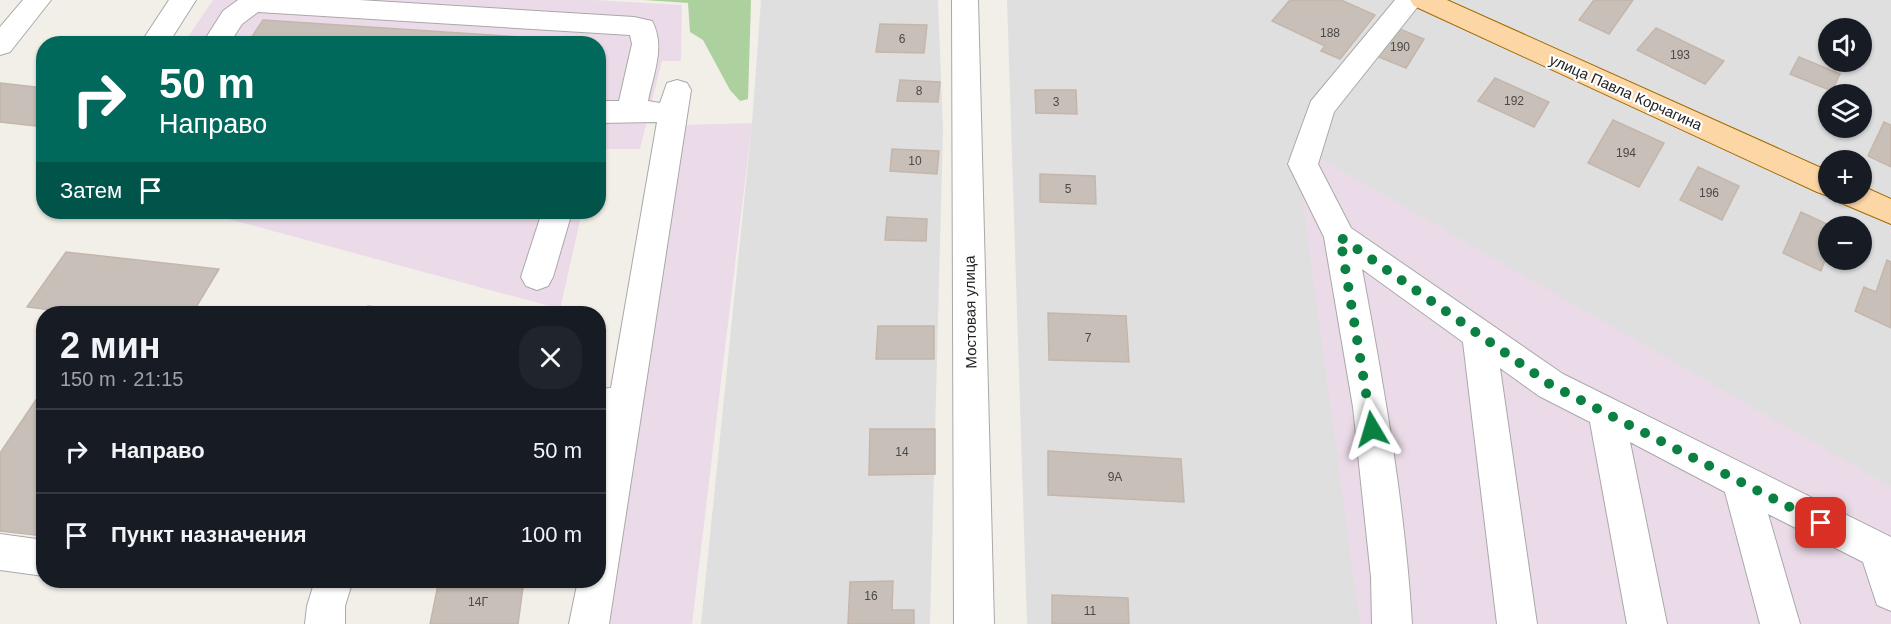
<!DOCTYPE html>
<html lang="ru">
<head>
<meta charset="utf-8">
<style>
  body { margin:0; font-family:Helvetica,sans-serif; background:#20242c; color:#f1f3f6; height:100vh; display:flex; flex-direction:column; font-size:22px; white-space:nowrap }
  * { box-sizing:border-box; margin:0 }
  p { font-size:20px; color:#9ea1a6 }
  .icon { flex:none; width:33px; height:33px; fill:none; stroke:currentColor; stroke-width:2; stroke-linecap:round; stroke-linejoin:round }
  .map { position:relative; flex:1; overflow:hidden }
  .drawer { position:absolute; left:36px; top:306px; width:570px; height:282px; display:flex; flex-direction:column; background:#171b24; border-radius:24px; box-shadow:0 2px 4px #0004 }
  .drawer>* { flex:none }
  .banner { position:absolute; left:36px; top:36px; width:570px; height:183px; border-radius:24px; box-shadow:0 2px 4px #0004; background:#00695c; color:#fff; overflow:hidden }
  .buttons { position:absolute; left:1818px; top:18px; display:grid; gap:12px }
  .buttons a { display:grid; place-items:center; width:54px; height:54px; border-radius:50%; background:#171b24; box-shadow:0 2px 4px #0004; font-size:30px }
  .pin { position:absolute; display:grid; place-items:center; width:51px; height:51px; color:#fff; margin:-26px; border-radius:12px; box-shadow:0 3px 9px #0006 }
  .me { position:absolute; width:66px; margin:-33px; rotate:353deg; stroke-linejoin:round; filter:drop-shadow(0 0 4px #0008) }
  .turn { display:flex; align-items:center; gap:21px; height:126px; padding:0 24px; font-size:27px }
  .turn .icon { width:78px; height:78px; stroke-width:2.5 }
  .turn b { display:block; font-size:42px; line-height:51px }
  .then { display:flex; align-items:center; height:57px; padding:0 24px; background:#0003; gap:12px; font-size:22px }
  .round { display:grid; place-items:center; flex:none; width:63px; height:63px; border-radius:24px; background:#20242c }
  .head { display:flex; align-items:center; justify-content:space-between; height:102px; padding:0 24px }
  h1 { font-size:36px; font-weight:800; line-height:45px }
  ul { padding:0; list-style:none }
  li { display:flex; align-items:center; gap:18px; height:84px; padding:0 24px; border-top:2px solid #363941 }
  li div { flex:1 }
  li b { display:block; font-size:22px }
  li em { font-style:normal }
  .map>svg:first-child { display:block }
  .residential { fill:#e0dfdf; fill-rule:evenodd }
  .industrial { fill:#ebdbe8 }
  .forest { fill:#add19e }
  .building { fill:#c7bfb8; stroke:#c4b6ab; stroke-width:1.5 }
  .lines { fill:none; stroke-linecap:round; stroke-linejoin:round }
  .minor-casing { stroke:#a9a9a9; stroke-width:2 }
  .major-casing { stroke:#a06b00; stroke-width:2 }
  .minor { fill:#fff; fill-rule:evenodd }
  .major { fill:#fcd6a4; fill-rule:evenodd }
  .route { stroke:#0b8043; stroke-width:10; stroke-dasharray:0 18 }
  .labels { text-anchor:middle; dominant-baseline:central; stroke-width:4.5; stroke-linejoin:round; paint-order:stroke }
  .number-label { font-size:12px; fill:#4b4948 }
  .street-label { font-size:15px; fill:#222; stroke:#fff }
</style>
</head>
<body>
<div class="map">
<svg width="1891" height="624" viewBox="0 0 1891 624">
  <rect width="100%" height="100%" fill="#f2efe9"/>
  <!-- residential -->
  <path class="residential" d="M761 0H938L943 130 930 624H701L752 123Z
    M1007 0H1891V624H1027ZM1828 28H1862V62H1828ZM1828 94H1862V128H1828ZM1828 160H1862V194H1828ZM1828 226H1862V260H1828Z"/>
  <!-- industrial -->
  <path class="industrial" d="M213 0H594L682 5 681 61H662L640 149H599L598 44H183Z
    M752 123 692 624H605L682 125Z
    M1295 144 1891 487V624H1360Z
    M203 212H582L560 309Z"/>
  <!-- forest -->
  <path class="forest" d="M644 0H751L748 99 740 101 730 90 703 40 690 32 688 3Z"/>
  <!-- building -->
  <path class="building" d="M1290 0H1341L1375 15 1340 59 1321 51 1325 46 1272 21Z
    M1594 0H1633L1609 34 1579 20Z
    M263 20 521 37 518 44H247Z
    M880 24 927 25 924 53 876 52Z
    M1395 27 1424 39 1406 68 1376 56Z
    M1656 28 1724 61 1705 84 1637 50Z
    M1799 57 1840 74 1832 91 1790 74Z
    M1495 78 1549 102 1534 127 1478 101Z
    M900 80 940 82 938 102 897 101Z
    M0 83 44 88V127L0 122Z
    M1035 90H1076L1077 114 1036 113Z
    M1613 120 1664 143 1639 187 1588 163Z
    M1884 122 1891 125V167L1868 156Z
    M892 149 939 151 937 174 890 171Z
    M1698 167 1739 186 1722 220 1680 200Z
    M1040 174 1095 176 1096 204 1040 202Z
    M1801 212 1831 226H1828V252L1821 271 1783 253Z
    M887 217 927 219 926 241 885 240Z
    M66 252 219 269 192 314H83L27 307Z
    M1887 260 1891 262V328L1855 311 1864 287 1876 292Z
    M368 306 429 314H364Z
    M1048 313 1126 316 1129 362 1049 360Z
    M878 326H934V359H876Z
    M44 388V536L0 531V453Z
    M870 429H935V474L869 475Z
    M1048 451 1181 459 1184 502 1048 495Z
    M439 580H524L518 624H430Z
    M893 581 892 610H914V624H848L850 582Z
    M1052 595 1128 598 1129 624H1052Z"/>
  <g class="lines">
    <!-- minor casing -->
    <g class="minor-casing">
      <path id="minor" d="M23 0H51L10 52 0 55V27Z
        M169 0H196L168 44H140Z
        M238 0H359L634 17 652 21C666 46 653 75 648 101L660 103 667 83 677 80 687 83 691 90 609 624H569L578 580H598V458L605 419H598V389L611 388 657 122 598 123V101H619L632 44 630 35 258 12 242 24 229 44H202L223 11Z
        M952 0H978L994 624H954Z
        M1395 0H1423L1334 112 1318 164 1351 228 1563 374 1891 537V611L1877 605 1863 562 1768 514 1800 624H1760L1725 492 1630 442 1667 624H1627L1590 422 1539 396 1500 368 1537 624H1497L1463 342 1362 269C1384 387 1405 505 1412 624H1372L1371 577 1353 407 1324 237 1288 164 1311 101Z
        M542 212H572L553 277 548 286 537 290 526 286 521 277Z
        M0 534 44 540V576L0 570Z
        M315 580H353L345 606V624H305L307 606Z"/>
    </g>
    <!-- major casing -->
    <g class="major-casing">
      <path id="major" d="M1410 0H1447L1828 171V194H1862V186L1891 199V224L1839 202 1835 194 1828 196 1817 192 1414 6Z"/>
    </g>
    <!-- minor -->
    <use href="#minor" class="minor"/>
    <!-- major -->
    <use href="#major" class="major"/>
  </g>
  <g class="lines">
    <!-- route -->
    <path class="route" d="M1372 429 1340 237 1551 385 1821 523"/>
  </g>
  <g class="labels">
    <!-- number labels -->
    <g class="number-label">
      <text x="1330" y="33">188</text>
      <text x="902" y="39">6</text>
      <text x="1400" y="47">190</text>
      <text x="1680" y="55">193</text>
      <text x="919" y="91">8</text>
      <text x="1514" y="101">192</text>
      <text x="1056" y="102">3</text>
      <text x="1626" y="153">194</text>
      <text x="915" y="161">10</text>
      <text x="1068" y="189">5</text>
      <text x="1709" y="193">196</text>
      <text x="1088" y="338">7</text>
      <text x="902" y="452">14</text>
      <text x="1115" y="477">9А</text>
      <text x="871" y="596">16</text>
      <text x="478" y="602">14Г</text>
      <text x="1090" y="611">11</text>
    </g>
    <!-- street labels -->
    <g class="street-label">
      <text transform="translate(1626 92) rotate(24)">улица Павла Корчагина</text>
      <text transform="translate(970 312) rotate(-91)">Мостовая улица</text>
    </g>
  </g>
</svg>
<div class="buttons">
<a><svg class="icon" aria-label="sound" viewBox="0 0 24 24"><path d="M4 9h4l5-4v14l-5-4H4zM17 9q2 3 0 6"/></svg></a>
<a><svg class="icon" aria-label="layers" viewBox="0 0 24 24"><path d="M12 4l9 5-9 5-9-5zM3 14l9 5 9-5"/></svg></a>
<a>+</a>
<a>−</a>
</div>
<div class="pin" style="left:1821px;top:523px;background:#d93025"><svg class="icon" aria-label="arrive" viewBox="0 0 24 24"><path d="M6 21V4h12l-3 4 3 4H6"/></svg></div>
<svg class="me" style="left:1372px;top:429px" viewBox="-20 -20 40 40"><path d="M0-17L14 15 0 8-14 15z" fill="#0b8043" stroke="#fff" stroke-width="4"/></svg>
<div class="banner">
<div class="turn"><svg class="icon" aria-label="right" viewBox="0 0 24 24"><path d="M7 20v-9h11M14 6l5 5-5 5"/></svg><div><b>50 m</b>Направо</div></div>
<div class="then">Затем<svg class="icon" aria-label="arrive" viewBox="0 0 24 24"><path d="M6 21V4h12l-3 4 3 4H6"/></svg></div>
</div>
<section class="drawer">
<div class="head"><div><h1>2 мин</h1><p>150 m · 21:15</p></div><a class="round"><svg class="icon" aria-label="close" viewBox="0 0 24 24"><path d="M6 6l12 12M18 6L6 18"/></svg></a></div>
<ul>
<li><svg class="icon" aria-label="right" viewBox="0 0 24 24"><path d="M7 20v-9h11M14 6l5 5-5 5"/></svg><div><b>Направо</b></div><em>50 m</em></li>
<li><svg class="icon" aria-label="arrive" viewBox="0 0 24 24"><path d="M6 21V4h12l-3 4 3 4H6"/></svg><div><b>Пункт назначения</b></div><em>100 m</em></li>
</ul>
</section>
</div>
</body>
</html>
